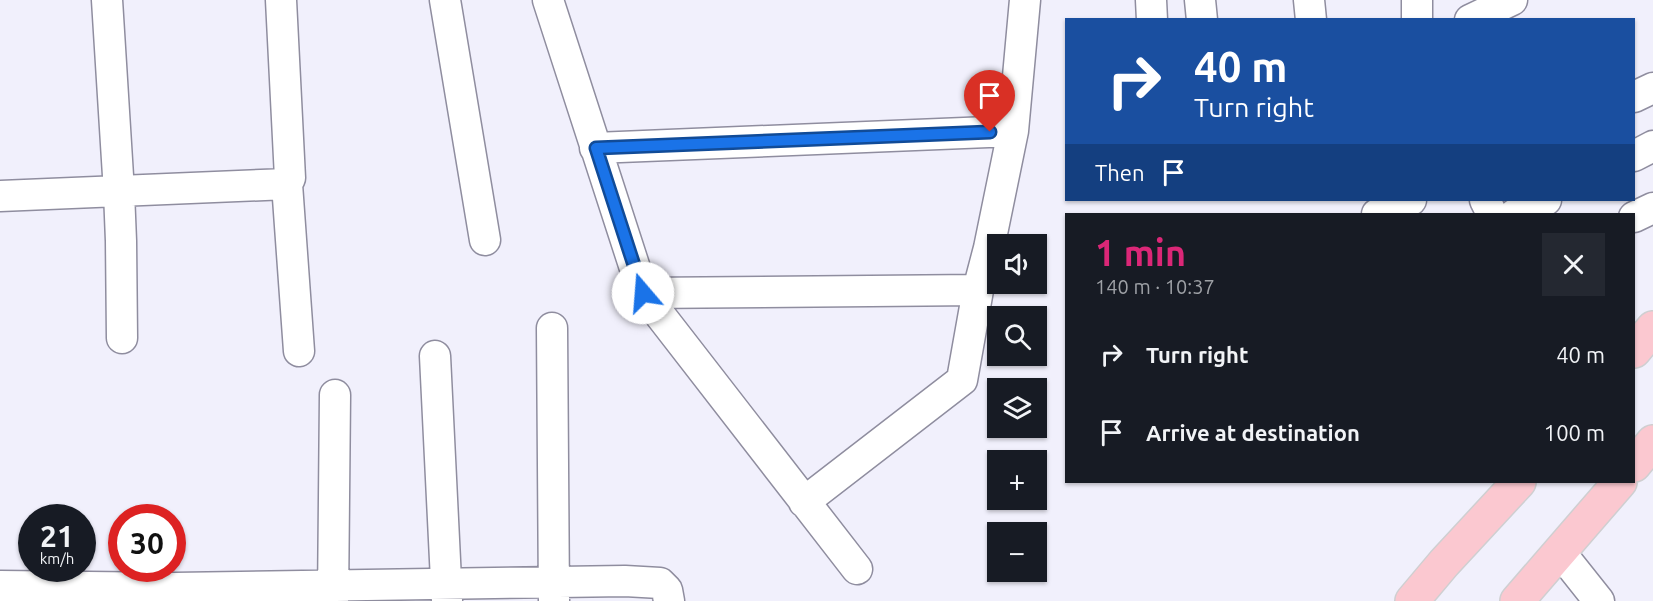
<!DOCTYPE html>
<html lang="en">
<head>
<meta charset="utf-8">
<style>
  body { margin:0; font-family:Ubuntu,sans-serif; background:#242831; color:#f1f3f6; height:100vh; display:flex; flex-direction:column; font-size:22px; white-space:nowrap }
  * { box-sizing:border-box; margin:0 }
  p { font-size:20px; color:#9ea1a6 }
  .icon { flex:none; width:33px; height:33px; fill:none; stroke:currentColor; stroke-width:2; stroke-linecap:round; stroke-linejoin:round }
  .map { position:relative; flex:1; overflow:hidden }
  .sheet { position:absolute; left:1065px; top:213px; width:570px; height:270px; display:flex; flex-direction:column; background:#171b24; border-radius:0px; box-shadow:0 2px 4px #0004 }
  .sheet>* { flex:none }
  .guide { position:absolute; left:1065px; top:18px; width:570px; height:183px; border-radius:0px; box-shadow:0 2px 4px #0004; background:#1a4fa0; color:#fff; overflow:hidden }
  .buttons { position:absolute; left:987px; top:234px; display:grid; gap:12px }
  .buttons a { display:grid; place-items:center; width:60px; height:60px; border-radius:0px; background:#171b24; box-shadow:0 2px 4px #0004; font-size:30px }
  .speed { position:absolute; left:18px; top:504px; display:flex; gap:12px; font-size:30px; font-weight:700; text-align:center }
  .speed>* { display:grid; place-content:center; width:78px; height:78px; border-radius:50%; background:#171b24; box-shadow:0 2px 4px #0004; line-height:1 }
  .speed small { font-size:15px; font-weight:400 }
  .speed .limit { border:9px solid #d22; background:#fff; color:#111 }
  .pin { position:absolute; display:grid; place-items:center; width:51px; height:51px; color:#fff; margin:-62px -26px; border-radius:50% 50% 50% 0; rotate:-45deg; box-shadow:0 0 6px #0007 }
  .pin .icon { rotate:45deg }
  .me { position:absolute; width:66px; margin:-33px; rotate:342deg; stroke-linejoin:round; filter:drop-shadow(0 0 4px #0008) }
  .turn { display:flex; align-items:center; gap:21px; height:126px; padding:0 30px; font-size:27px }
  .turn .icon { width:78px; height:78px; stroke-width:2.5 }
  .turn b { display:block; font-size:42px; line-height:51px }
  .then { display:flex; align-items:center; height:57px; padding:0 30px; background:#0003; gap:12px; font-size:22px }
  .round { display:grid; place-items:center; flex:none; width:63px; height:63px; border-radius:0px; background:#242831 }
  .overview { display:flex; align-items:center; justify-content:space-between; height:102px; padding:0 30px }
  h1 { font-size:36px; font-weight:600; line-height:45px; color:#db2777 }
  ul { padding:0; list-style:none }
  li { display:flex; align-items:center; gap:18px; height:78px; padding:0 30px }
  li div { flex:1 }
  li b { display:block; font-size:22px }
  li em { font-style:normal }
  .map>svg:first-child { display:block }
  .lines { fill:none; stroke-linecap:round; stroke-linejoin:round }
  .minor-casing { stroke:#8f8d9f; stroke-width:33 }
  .primary-casing { stroke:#cfcfd1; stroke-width:36 }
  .minor { stroke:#fff; stroke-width:30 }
  .primary { stroke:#fbc8d0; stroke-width:33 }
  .route-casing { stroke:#114b97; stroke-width:15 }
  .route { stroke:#1a73e8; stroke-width:10 }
</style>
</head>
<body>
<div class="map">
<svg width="1653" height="601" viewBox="0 0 1653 601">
  <rect width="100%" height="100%" fill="#f1f0fc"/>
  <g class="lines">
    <!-- minor casing -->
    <g class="minor-casing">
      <path id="minor" d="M107 0 119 192 121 241 122 338
        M281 0 290 178 287 184 299 351
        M445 0 485 240
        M548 0 643 293 857 569
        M1151 0 1152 20
        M1200 0 1202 20
        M1309 0 1311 20
        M1417 0V20
        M1470 20 1512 0
        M1634 97 1653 88
        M595 148 1013 131
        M1634 156 1653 146
        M0 196 287 184
        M1485 200 1492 214
        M1377 214 1411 200
        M1515 214 1546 200
        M1634 217 1653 208
        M643 293 978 290
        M552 328 554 601
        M435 356 447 601
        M804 502 962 380 978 290 989 248 1013 131 1025 0
        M1560 552 1599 601
        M0 586 175 588 625 581 660 583 667 590 669 601
        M333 601 335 395"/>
    </g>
    <!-- primary casing -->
    <g class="primary-casing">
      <path id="primary" d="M1634 351 1653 328
        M1634 465 1653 442
        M1412 601 1444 563 1519 482
        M1517 601 1620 482"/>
    </g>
    <!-- minor -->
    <use href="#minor" class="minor"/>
    <!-- primary -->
    <use href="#primary" class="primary"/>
  </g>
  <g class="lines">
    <!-- route casing -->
    <g class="route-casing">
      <path id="route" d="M643 293 596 148 990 132"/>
    </g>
    <!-- route -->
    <use href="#route" class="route"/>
  </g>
</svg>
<div class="buttons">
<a><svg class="icon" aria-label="sound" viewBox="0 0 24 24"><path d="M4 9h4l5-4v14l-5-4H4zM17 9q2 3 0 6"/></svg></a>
<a><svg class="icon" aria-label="search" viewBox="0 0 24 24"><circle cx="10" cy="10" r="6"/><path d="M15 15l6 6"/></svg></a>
<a><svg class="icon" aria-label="layers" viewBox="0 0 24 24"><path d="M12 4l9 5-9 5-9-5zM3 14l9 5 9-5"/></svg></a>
<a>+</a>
<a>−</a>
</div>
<div class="speed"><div>21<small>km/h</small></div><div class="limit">30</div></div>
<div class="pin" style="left:990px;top:132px;background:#d93025"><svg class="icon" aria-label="arrive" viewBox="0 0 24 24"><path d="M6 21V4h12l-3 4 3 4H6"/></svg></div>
<svg class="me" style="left:643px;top:293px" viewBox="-20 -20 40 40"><circle r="19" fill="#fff"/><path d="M0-13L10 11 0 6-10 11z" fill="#1a73e8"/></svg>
<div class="guide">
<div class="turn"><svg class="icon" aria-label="right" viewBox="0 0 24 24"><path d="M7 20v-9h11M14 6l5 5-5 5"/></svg><div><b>40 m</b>Turn right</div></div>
<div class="then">Then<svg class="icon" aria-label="arrive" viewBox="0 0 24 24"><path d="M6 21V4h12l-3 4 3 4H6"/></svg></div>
</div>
<section class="sheet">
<div class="overview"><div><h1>1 min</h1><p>140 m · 10:37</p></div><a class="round"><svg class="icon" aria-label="close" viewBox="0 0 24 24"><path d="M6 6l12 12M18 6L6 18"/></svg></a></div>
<ul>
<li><svg class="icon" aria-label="right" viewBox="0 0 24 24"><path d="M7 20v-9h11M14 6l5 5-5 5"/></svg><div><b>Turn right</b></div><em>40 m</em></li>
<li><svg class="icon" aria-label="arrive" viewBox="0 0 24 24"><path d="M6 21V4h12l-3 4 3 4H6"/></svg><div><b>Arrive at destination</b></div><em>100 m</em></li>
</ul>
</section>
</div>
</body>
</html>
